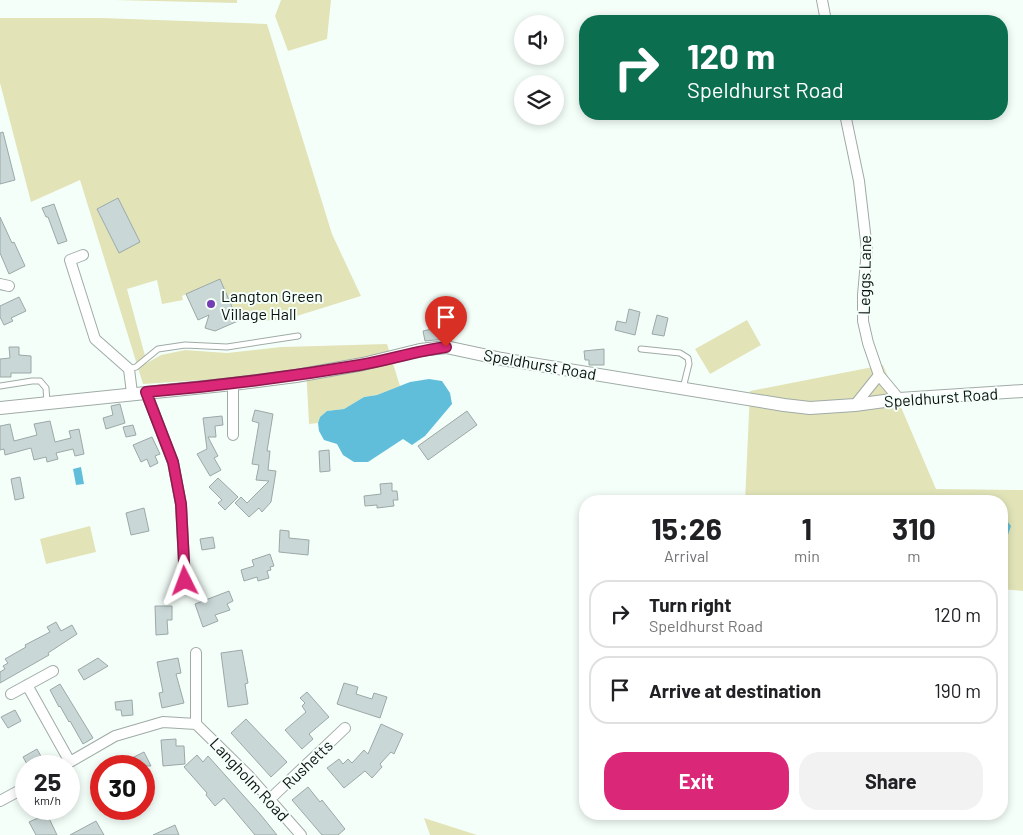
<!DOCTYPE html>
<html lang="en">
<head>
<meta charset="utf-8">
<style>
  body { margin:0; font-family:Barlow,sans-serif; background:#f2f2f2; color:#202124; height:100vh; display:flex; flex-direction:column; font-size:19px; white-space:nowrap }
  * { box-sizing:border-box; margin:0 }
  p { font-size:16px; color:#757577 }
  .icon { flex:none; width:28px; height:28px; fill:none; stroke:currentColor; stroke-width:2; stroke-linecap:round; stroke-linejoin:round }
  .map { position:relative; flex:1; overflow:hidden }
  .panel { position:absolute; left:579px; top:495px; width:429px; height:325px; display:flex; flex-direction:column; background:#fff; border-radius:20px; box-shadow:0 2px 8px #0003 }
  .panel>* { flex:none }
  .guide { position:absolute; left:579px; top:15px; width:429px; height:105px; border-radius:20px; box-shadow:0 2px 8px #0003; background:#0b6e4f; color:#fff; overflow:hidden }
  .fabs { position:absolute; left:514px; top:15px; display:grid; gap:10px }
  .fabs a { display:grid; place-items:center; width:50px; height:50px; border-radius:50%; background:#fff; box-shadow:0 2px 8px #0003; font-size:25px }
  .speed { position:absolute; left:15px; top:755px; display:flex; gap:10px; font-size:25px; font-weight:700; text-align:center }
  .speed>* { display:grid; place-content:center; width:65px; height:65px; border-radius:50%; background:#fff; box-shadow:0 2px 8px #0003; line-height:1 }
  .speed small { font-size:12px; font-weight:400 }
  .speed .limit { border:8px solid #d22; background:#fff; color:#111 }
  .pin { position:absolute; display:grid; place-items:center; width:42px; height:42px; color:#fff; margin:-51px -21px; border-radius:50% 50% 50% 0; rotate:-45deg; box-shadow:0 0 5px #0007 }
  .pin .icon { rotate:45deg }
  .me { position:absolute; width:55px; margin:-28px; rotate:357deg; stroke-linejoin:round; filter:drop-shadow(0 0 4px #0008) }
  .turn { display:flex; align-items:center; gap:18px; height:105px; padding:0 25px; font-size:22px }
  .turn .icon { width:65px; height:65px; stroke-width:2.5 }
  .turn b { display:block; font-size:35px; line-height:42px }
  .eta { display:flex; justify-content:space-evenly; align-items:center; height:85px; text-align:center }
  .eta b { font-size:30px; font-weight:700; line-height:35px }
  .primary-button { display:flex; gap:10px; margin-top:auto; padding:10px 25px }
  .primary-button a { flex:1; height:58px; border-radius:20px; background:#db2777; color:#fff; font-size:20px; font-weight:700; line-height:58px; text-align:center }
  .primary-button a+a { background:#f2f2f2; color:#202124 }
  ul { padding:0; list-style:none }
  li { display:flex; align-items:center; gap:15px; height:68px; margin:0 10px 8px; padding:0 15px; border:2px solid #e0e0e0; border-radius:20px }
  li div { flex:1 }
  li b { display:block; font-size:19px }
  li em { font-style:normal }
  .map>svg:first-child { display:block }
  .green { fill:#e2e4b8; fill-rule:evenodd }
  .water { fill:#61beda }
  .building { fill:#c9d7d6; stroke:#9aa8a7 }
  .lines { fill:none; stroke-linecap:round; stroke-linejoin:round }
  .service-casing { stroke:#a0aba6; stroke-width:7 }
  .minor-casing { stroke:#a0aba6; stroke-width:12 }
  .tertiary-casing { stroke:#a0aba6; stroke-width:14 }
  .service { stroke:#fff; stroke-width:5 }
  .minor { stroke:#fff; stroke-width:10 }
  .tertiary { stroke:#fff; stroke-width:12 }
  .route-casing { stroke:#8e194d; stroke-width:12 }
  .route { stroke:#db2777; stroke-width:9 }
  .poi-dot { fill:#753db4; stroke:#f5fffa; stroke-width:2 }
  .labels { text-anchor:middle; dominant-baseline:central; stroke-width:4; stroke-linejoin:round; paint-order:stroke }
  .street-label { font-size:16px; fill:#0b100e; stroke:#f5fffa }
  .poi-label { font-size:16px; fill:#0b100e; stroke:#f5fffa; text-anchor:start }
</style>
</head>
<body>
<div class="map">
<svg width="1023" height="835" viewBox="0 0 1023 835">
  <rect width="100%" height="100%" fill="#f5fffa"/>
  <!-- green -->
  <path class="green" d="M113 0H237V3Z
    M281 0H331L327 39 288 51 275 16Z
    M0 18H102L267 24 332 234 361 296 284 320 238 321 220 279 182 296 183 300 162 304 157 280 127 289 147 363 161 355 185 350 227 353 281 347 387 344 400 386 377 395 364 397 344 409 327 411 320 417 318 423 309 424 306 367 233 378 143 384 80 180 31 202 0 83ZM117 198H118L119 253 97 209Z
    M747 320 761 345 710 374 695 349Z
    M883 365 936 489 1023 490V591L1001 589V501H745L750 391Z
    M90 526 96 552 46 564 40 539Z
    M424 818 477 835H430Z"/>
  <!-- water -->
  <path class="water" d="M429 379 442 381 450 393 452 404 425 436 412 445 403 439 368 462H354L343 455 337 444 324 440 319 431 318 423 320 417 327 411 344 409 364 397 377 395 410 382Z
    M81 467 84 484 76 485 73 469Z
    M1001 513 1011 526 1001 555Z"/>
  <!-- building -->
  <path class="building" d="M3 132 15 180 0 184V133Z
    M118 198 140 242 119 253 97 209Z
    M54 204 67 241 58 244 48 217H46L42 208Z
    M0 217 12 243 14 242 25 266 9 274 0 253Z
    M220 279 238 321 215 331 205 328 209 315 198 320 186 294Z
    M19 297 26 311 11 318 13 321 4 325 0 317V306Z
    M629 309 640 312 635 335 615 330 617 321 626 323Z
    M657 315 668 318 664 336 652 334Z
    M436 328 437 331 443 330 445 339 425 341 423 331Z
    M9 347H19V355L31 356V373H11V377H0V359L10 358Z
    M604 349V365H589V360H585L584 351Z
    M120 404 125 423 106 429 103 418 113 415 111 406Z
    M255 410 273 414 267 451H270L268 470 276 471 271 502 262 512 259 508 249 517 235 503 241 497 247 503 269 481 256 480 259 465 252 464 259 423 252 421Z
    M467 411 477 425 428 460 418 446Z
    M222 416 223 425 215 426 216 437H208L218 456 214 458 221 470 210 476 197 454 207 449 203 418Z
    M50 421 55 442 71 438 69 431 79 429 84 454 75 456 73 449 56 453 58 459 47 462 46 457 34 460 31 448 5 455 4 449 0 450V426L10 424 14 441 37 435 34 424Z
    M133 425 136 435 126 437 123 427Z
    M152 437 160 454 155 456 158 463 150 467 147 459 141 462 133 445Z
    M329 450 330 471 320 472 319 451Z
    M20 477 24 498 15 500 11 479Z
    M218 478 238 497 225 510 218 503 222 500 209 487Z
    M392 483V491H397L398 500H393L394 506 377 508V505L365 506 364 496 381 494 380 484Z
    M144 508 149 531 131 535 126 513Z
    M280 530 289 531V538L309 540 308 555 279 552Z
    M213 537 215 548 202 550 200 539Z
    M270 554 274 566 270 567 271 570 267 571 269 578 258 581 257 577 244 581 241 570 254 566 252 560Z
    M229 591 233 601 227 604 230 610 215 615 218 621 203 627 195 604Z
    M155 606H172V620H167L168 634 156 635Z
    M56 622 61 631 72 625 77 634 48 653 49 655 0 683V672L5 669 3 666 8 663 5 659 26 647 25 645 50 632 47 627Z
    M242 650 248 683 245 684 248 704 228 707 221 653Z
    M98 658 108 666 84 680 78 670Z
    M178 658 181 673 176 674 184 703 162 708 159 693 163 692 157 662Z
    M344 683 358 687 356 694 372 699 374 693 387 697 380 718 337 704Z
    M60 684 93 738 83 744 70 721 69 722 60 706 59 707 50 690Z
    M307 692 329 717 309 734 313 739 302 749 285 730 306 712 302 706 305 703 300 698Z
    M132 700 133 715 122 716 121 710H116L115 702Z
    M15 710 21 721 8 728 1 717Z
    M246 719 287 762 271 777 231 733Z
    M381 724 403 734 394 754 391 752 380 764 382 767 372 778 365 771 344 788 327 768 339 759 343 764 348 759 352 763 364 750 368 754Z
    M176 739V746H184L185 764 163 766 161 740Z
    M37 749 43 760 32 766H28L23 757Z
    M144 752 151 766H114L128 760Z
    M197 755 203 762 208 756 260 814 277 835H255L224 798 215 806 206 795 207 793 184 767Z
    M308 787 320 802 322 800 345 829 338 835H322L292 800Z
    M47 814 57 835H36L29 822Z
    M96 821 104 835H70Z
    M175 825 179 835H153Z"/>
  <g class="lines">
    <!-- service casing -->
    <g class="service-casing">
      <path id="service" d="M641 349 680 353 688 358 689 364 683 388
        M129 369 136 367 158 349 185 345 227 347 298 336
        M0 386 32 381H40L46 388 47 403"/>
    </g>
    <!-- minor casing -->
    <g class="minor-casing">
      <path id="minor" d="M822 0 826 21
        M845 114 859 181 867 250 863 295V321L868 343 879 375 899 399
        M83 255 70 260 95 339 129 369 132 393
        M0 284 9 286
        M146 392 173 462 181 505 185 581
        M855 405 879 375
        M233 435V384
        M196 653V724
        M27 685 70 762
        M11 694 53 671
        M63 766 115 736 163 722 196 724 248 775 301 835
        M270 799 345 728
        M0 801 26 787"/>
    </g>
    <!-- tertiary casing -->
    <g class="tertiary-casing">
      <path id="tertiary" d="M0 408 233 384 296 376 363 364 420 350 446 347 502 359 784 405 810 408 855 405 899 399 1023 391"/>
    </g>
    <!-- service -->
    <use href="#service" class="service"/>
    <!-- minor -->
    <use href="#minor" class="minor"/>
    <!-- tertiary -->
    <use href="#tertiary" class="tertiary"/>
  </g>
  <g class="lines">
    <!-- route casing -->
    <g class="route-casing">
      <path id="route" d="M185 581 181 504 173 462 146 392C218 386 289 377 360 365 389 360 416 351 446 347"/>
    </g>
    <!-- route -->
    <use href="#route" class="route"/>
  </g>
  <!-- markers -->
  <circle class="poi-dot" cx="211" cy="304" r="5"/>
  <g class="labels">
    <!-- street labels -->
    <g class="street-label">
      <text transform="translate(864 275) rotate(-89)">Leggs Lane</text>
      <text transform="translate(540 364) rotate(10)">Speldhurst Road</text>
      <text transform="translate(941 397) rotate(-4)">Speldhurst Road</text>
      <text transform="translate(307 764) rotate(-44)">Rushetts</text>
      <text transform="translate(250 779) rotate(47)">Langholm Road</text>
    </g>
    <!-- poi labels -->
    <g class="poi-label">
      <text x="221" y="295">Langton Green<tspan x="221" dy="18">Village Hall</tspan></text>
    </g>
  </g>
</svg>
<div class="fabs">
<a><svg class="icon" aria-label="sound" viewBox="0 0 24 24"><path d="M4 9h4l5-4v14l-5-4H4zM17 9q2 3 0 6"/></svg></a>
<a><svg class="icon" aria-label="layers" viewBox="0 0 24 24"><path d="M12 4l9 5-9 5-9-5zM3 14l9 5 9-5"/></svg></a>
</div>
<div class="speed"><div>25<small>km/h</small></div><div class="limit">30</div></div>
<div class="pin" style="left:446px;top:347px;background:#d93025"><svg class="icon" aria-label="arrive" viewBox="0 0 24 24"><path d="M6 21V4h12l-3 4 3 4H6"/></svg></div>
<svg class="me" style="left:185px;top:581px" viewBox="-20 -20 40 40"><path d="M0-17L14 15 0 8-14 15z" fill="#db2777" stroke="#fff" stroke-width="4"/></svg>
<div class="guide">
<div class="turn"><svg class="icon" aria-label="right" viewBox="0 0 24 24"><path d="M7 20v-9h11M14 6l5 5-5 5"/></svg><div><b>120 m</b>Speldhurst Road</div></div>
</div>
<section class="panel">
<div class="eta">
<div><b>15:26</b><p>Arrival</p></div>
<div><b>1</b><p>min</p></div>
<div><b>310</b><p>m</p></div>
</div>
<ul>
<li><svg class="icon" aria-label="right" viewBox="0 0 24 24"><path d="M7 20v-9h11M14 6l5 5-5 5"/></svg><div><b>Turn right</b><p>Speldhurst Road</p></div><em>120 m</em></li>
<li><svg class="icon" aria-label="arrive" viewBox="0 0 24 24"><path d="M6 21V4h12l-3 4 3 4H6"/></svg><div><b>Arrive at destination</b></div><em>190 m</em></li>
</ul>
<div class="primary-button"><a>Exit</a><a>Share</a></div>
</section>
</div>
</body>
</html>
